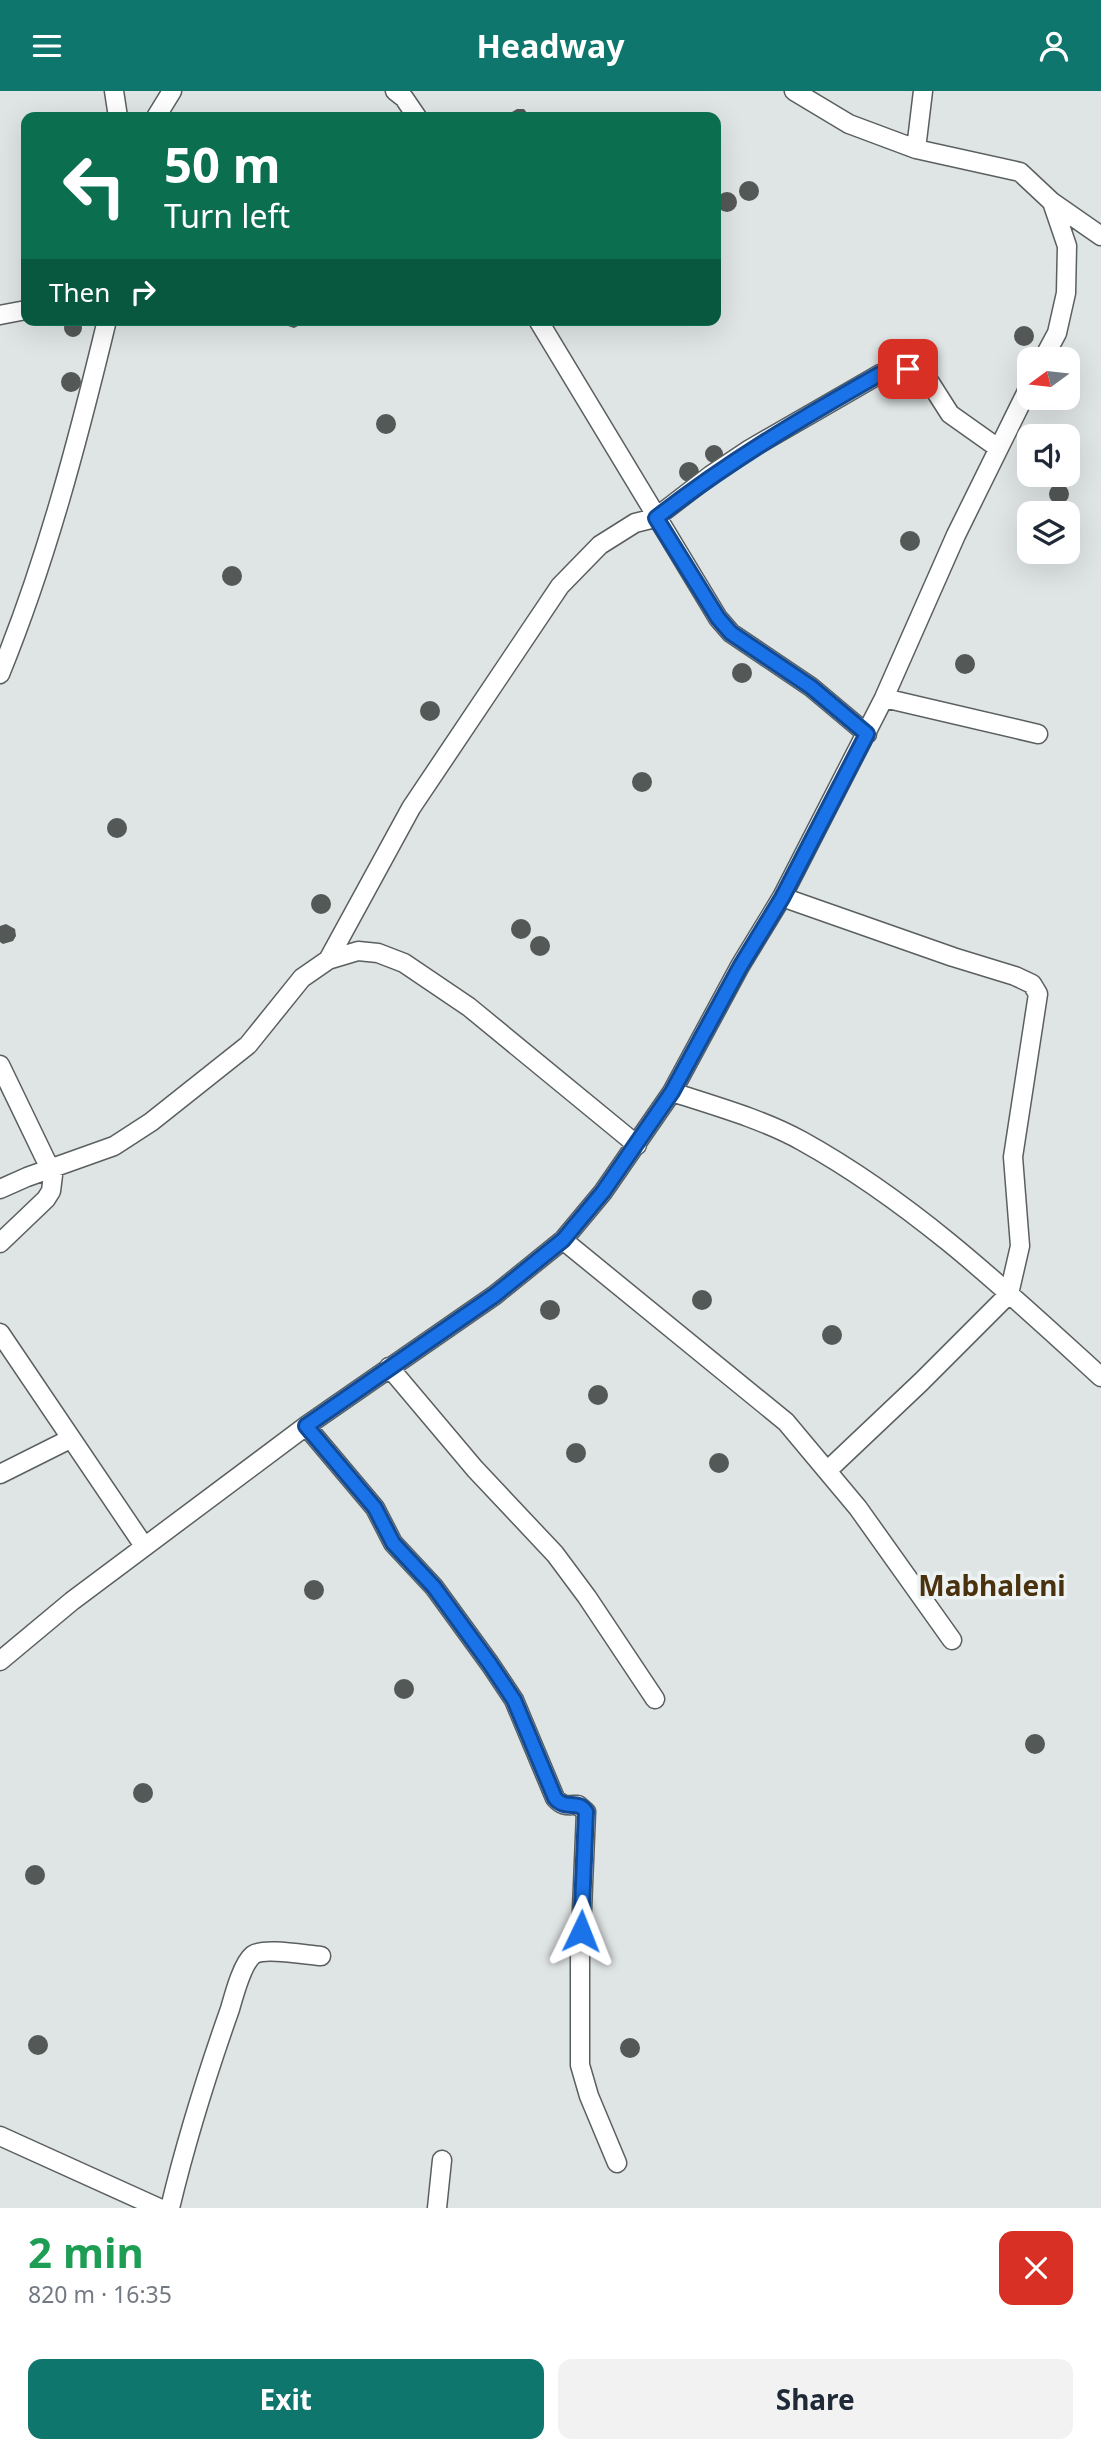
<!DOCTYPE html>
<html lang="en">
<head>
<meta charset="utf-8">
<style>
  body { margin:0; font-family:"Noto Sans",sans-serif; background:#f2f2f3; color:#1f2937; height:100vh; display:flex; flex-direction:column; font-size:26px; white-space:nowrap }
  * { box-sizing:border-box; margin:0 }
  p { font-size:23px; color:#747a83 }
  .icon { flex:none; width:38px; height:38px; fill:none; stroke:currentColor; stroke-width:2; stroke-linecap:round; stroke-linejoin:round }
  .map { position:relative; height:2117px; overflow:hidden }
  .details { display:flex; flex-direction:column; background:#fff; flex:1 }
  .details>* { flex:none }
  .hud { position:absolute; left:21px; top:21px; width:700px; height:214px; border-radius:14px; box-shadow:0 7px 28px #0002; background:#0b6e4f; color:#fff; overflow:hidden }
  .needle { width:46px; rotate:255deg }
  .tools { position:absolute; left:1017px; top:256px; display:grid; gap:14px }
  .tools a { display:grid; place-items:center; width:63px; height:63px; border-radius:14px; background:#fff; box-shadow:0 7px 28px #0002; font-size:35px }
  .pin { position:absolute; display:grid; place-items:center; width:60px; height:60px; color:#fff; margin:-30px; border-radius:14px; box-shadow:0 4px 10px #0006 }
  .me { position:absolute; width:77px; margin:-38px; rotate:2deg; stroke-linejoin:round; filter:drop-shadow(0 0 5px #0008) }
  .turn { display:flex; align-items:center; gap:24px; height:147px; padding:0 28px; font-size:32px }
  .turn .icon { width:91px; height:91px; stroke-width:2.5 }
  .turn b { display:block; font-size:49px; line-height:60px }
  .then { display:flex; align-items:center; height:66px; padding:0 28px; background:#0003; gap:14px; font-size:26px }
  .round { display:grid; place-items:center; flex:none; width:74px; height:74px; border-radius:14px; background:#f2f2f3 }
  .summary { display:flex; align-items:center; justify-content:space-between; height:119px; padding:0 28px }
  h1 { font-size:42px; font-weight:700; line-height:52px; color:#1e9e55 }
  .action { display:flex; gap:14px; margin-top:auto; padding:14px 28px }
  .action a { flex:1; height:80px; border-radius:14px; background:#0f766e; color:#fff; font-size:28px; font-weight:700; line-height:80px; text-align:center }
  .action a+a { background:#f2f2f3; color:#1f2937 }
  header { display:flex; justify-content:space-between; align-items:center; height:91px; padding:0 28px; background:#0f766e; color:#fff; font-size:32px; font-weight:700 }
  .map>svg:first-child { display:block }
  .building { fill:#545857 }
  .lines { fill:none; stroke-linecap:round; stroke-linejoin:round }
  .minor-casing { stroke:#5a5f5f; stroke-width:21 }
  .minor { stroke:#fff; stroke-width:18 }
  .route-casing { stroke:#114b97; stroke-width:18 }
  .route { stroke:#1a73e8; stroke-width:12 }
  .labels { text-anchor:middle; dominant-baseline:central; stroke-width:7; stroke-linejoin:round; paint-order:stroke }
  .district-label { font-size:28px; font-weight:bold; fill:#4a320f; stroke:#edf2f2 }
</style>
</head>
<body>
<header><svg class="icon" aria-label="menu" viewBox="0 0 24 24"><path d="M4 6h16M4 12h16M4 18h16"/></svg>Headway<svg class="icon" aria-label="person" viewBox="0 0 24 24"><circle cx="12" cy="8" r="4"/><path d="M4 21q1-7 8-7t8 7"/></svg></header>
<div class="map">
<svg width="1101" height="2117" viewBox="0 0 1101 2117">
  <rect width="100%" height="100%" fill="#dfe4e4"/>
  <!-- building -->
  <path class="building" d="M517 18H524L530 26H510L512 21Z
    M739 100a10 10 0 1 1 20 0a10 10 0 1 1-20 0Z
    M717 111a10 10 0 1 1 20 0a10 10 0 1 1-20 0Z
    M64 237a9 9 0 1 1 18 0a9 9 0 1 1-18 0Z
    M283 229H302L300 234 294 237 288 235Z
    M1014 245a10 10 0 1 1 20 0a10 10 0 1 1-20 0Z
    M61 291a10 10 0 1 1 20 0a10 10 0 1 1-20 0Z
    M376 333a10 10 0 1 1 20 0a10 10 0 1 1-20 0Z
    M705 363a9 9 0 1 1 18 0a9 9 0 1 1-18 0Z
    M679 381a10 10 0 1 1 20 0a10 10 0 1 1-20 0Z
    M1049 403a10 10 0 1 1 20 0a10 10 0 1 1-20 0Z
    M900 450a10 10 0 1 1 20 0a10 10 0 1 1-20 0Z
    M222 485a10 10 0 1 1 20 0a10 10 0 1 1-20 0Z
    M955 573a10 10 0 1 1 20 0a10 10 0 1 1-20 0Z
    M732 582a10 10 0 1 1 20 0a10 10 0 1 1-20 0Z
    M420 620a10 10 0 1 1 20 0a10 10 0 1 1-20 0Z
    M632 691a10 10 0 1 1 20 0a10 10 0 1 1-20 0Z
    M107 737a10 10 0 1 1 20 0a10 10 0 1 1-20 0Z
    M311 813a10 10 0 1 1 20 0a10 10 0 1 1-20 0Z
    M511 838a10 10 0 1 1 20 0a10 10 0 1 1-20 0Z
    M6 833 15 838 16 845 13 850 3 853 0 851V835Z
    M530 855a10 10 0 1 1 20 0a10 10 0 1 1-20 0Z
    M692 1209a10 10 0 1 1 20 0a10 10 0 1 1-20 0Z
    M540 1219a10 10 0 1 1 20 0a10 10 0 1 1-20 0Z
    M822 1244a10 10 0 1 1 20 0a10 10 0 1 1-20 0Z
    M588 1304a10 10 0 1 1 20 0a10 10 0 1 1-20 0Z
    M566 1362a10 10 0 1 1 20 0a10 10 0 1 1-20 0Z
    M709 1372a10 10 0 1 1 20 0a10 10 0 1 1-20 0Z
    M304 1499a10 10 0 1 1 20 0a10 10 0 1 1-20 0Z
    M394 1598a10 10 0 1 1 20 0a10 10 0 1 1-20 0Z
    M1025 1653a10 10 0 1 1 20 0a10 10 0 1 1-20 0Z
    M133 1702a10 10 0 1 1 20 0a10 10 0 1 1-20 0Z
    M25 1784a10 10 0 1 1 20 0a10 10 0 1 1-20 0Z
    M28 1954a10 10 0 1 1 20 0a10 10 0 1 1-20 0Z
    M620 1957a10 10 0 1 1 20 0a10 10 0 1 1-20 0Z"/>
  <g class="lines">
    <!-- minor casing -->
    <g class="minor-casing">
      <path id="minor" d="M114 0 118 26
        M395 0 404 7 417 26
        M794 0 849 33 916 58 1020 81 1052 111 1067 155 1066 202 1057 242 1043 268
        M156 26 172 0
        M916 58 923 0
        M1052 111 1101 145
        M0 224 26 219
        M538 229 718 527 731 542 811 596 867 643
        M0 583C47 468 78 349 107 229
        M884 607 1038 643
        M782 806 953 866 1015 885 1032 893 1038 903 1013 1066 1020 1155 1009 1203 921 1291 828 1379
        M328 869 411 717 560 495 600 454 635 432 655 427 711 384 750 358 880 283 896 277 907 278 929 290 950 323 998 357
        M0 974 53 1084 51 1100 46 1108 0 1152
        M672 1001C715 1015 762 1028 802 1050 914 1112 1007 1200 1101 1286
        M0 1098 27 1086 114 1055 151 1031 248 954 302 887 328 869 358 860 378 862 404 872 469 916 637 1054
        M563 1149 786 1331 858 1417 952 1549
        M0 1242 144 1455
        M389 1276 475 1378 555 1463 587 1506 655 1608
        M306 1335 375 1417 393 1452 434 1496 490 1573 514 1609 555 1707C563 1716 567 1714 578 1714L586 1721 580 1867V1974L589 2005 617 2072
        M0 1383 70 1348
        M0 1570 72 1510 306 1335 495 1204 563 1149 603 1101 672 1001 740 875 782 806 884 607 956 444 1029 296
        M0 2045 159 2117
        M170 2117C186 2050 207 1983 230 1918 234 1904 242 1873 253 1864 264 1856 306 1864 321 1865
        M437 2117 442 2069"/>
    </g>
    <!-- minor -->
    <use href="#minor" class="minor"/>
  </g>
  <g class="lines">
    <!-- route casing -->
    <g class="route-casing">
      <path id="route" d="M581 1840 586 1721C578 1708 566 1720 555 1707L514 1609 490 1573 434 1496 393 1452 375 1417 306 1335 495 1204 563 1149 603 1101 672 1001 740 876 782 807 867 643 811 596 731 542 718 527 656 427C728 371 800 328 880 283L896 277 908 278"/>
    </g>
    <!-- route -->
    <use href="#route" class="route"/>
  </g>
  <g class="labels">
    <!-- district labels -->
    <g class="district-label">
      <text x="992" y="1494">Mabhaleni</text>
    </g>
  </g>
</svg>
<div class="tools">
<a><svg class="needle" viewBox="-14 -14 28 28"><path d="M0-13l5 13h-10z" fill="#e53935"/><path d="M0 13l5-13h-10z" fill="#747a83"/></svg></a>
<a><svg class="icon" aria-label="sound" viewBox="0 0 24 24"><path d="M4 9h4l5-4v14l-5-4H4zM17 9q2 3 0 6"/></svg></a>
<a><svg class="icon" aria-label="layers" viewBox="0 0 24 24"><path d="M12 4l9 5-9 5-9-5zM3 14l9 5 9-5"/></svg></a>
</div>
<div class="pin" style="left:908px;top:278px;background:#d93025"><svg class="icon" aria-label="arrive" viewBox="0 0 24 24"><path d="M6 21V4h12l-3 4 3 4H6"/></svg></div>
<svg class="me" style="left:581px;top:1840px" viewBox="-20 -20 40 40"><path d="M0-17L14 15 0 8-14 15z" fill="#1a73e8" stroke="#fff" stroke-width="4"/></svg>
<div class="hud">
<div class="turn"><svg class="icon" aria-label="left" viewBox="0 0 24 24"><path d="M17 20v-9H6M10 6l-5 5 5 5"/></svg><div><b>50 m</b>Turn left</div></div>
<div class="then">Then<svg class="icon" aria-label="right" viewBox="0 0 24 24"><path d="M7 20v-9h11M14 6l5 5-5 5"/></svg></div>
</div>
</div>
<section class="details">
<div class="summary"><div><h1>2 min</h1><p>820 m · 16:35</p></div><a class="round" style="background:#d93025;color:#fff"><svg class="icon" aria-label="close" viewBox="0 0 24 24"><path d="M6 6l12 12M18 6L6 18"/></svg></a></div>
<div class="action"><a>Exit</a><a>Share</a></div>
</section>
</body>
</html>
